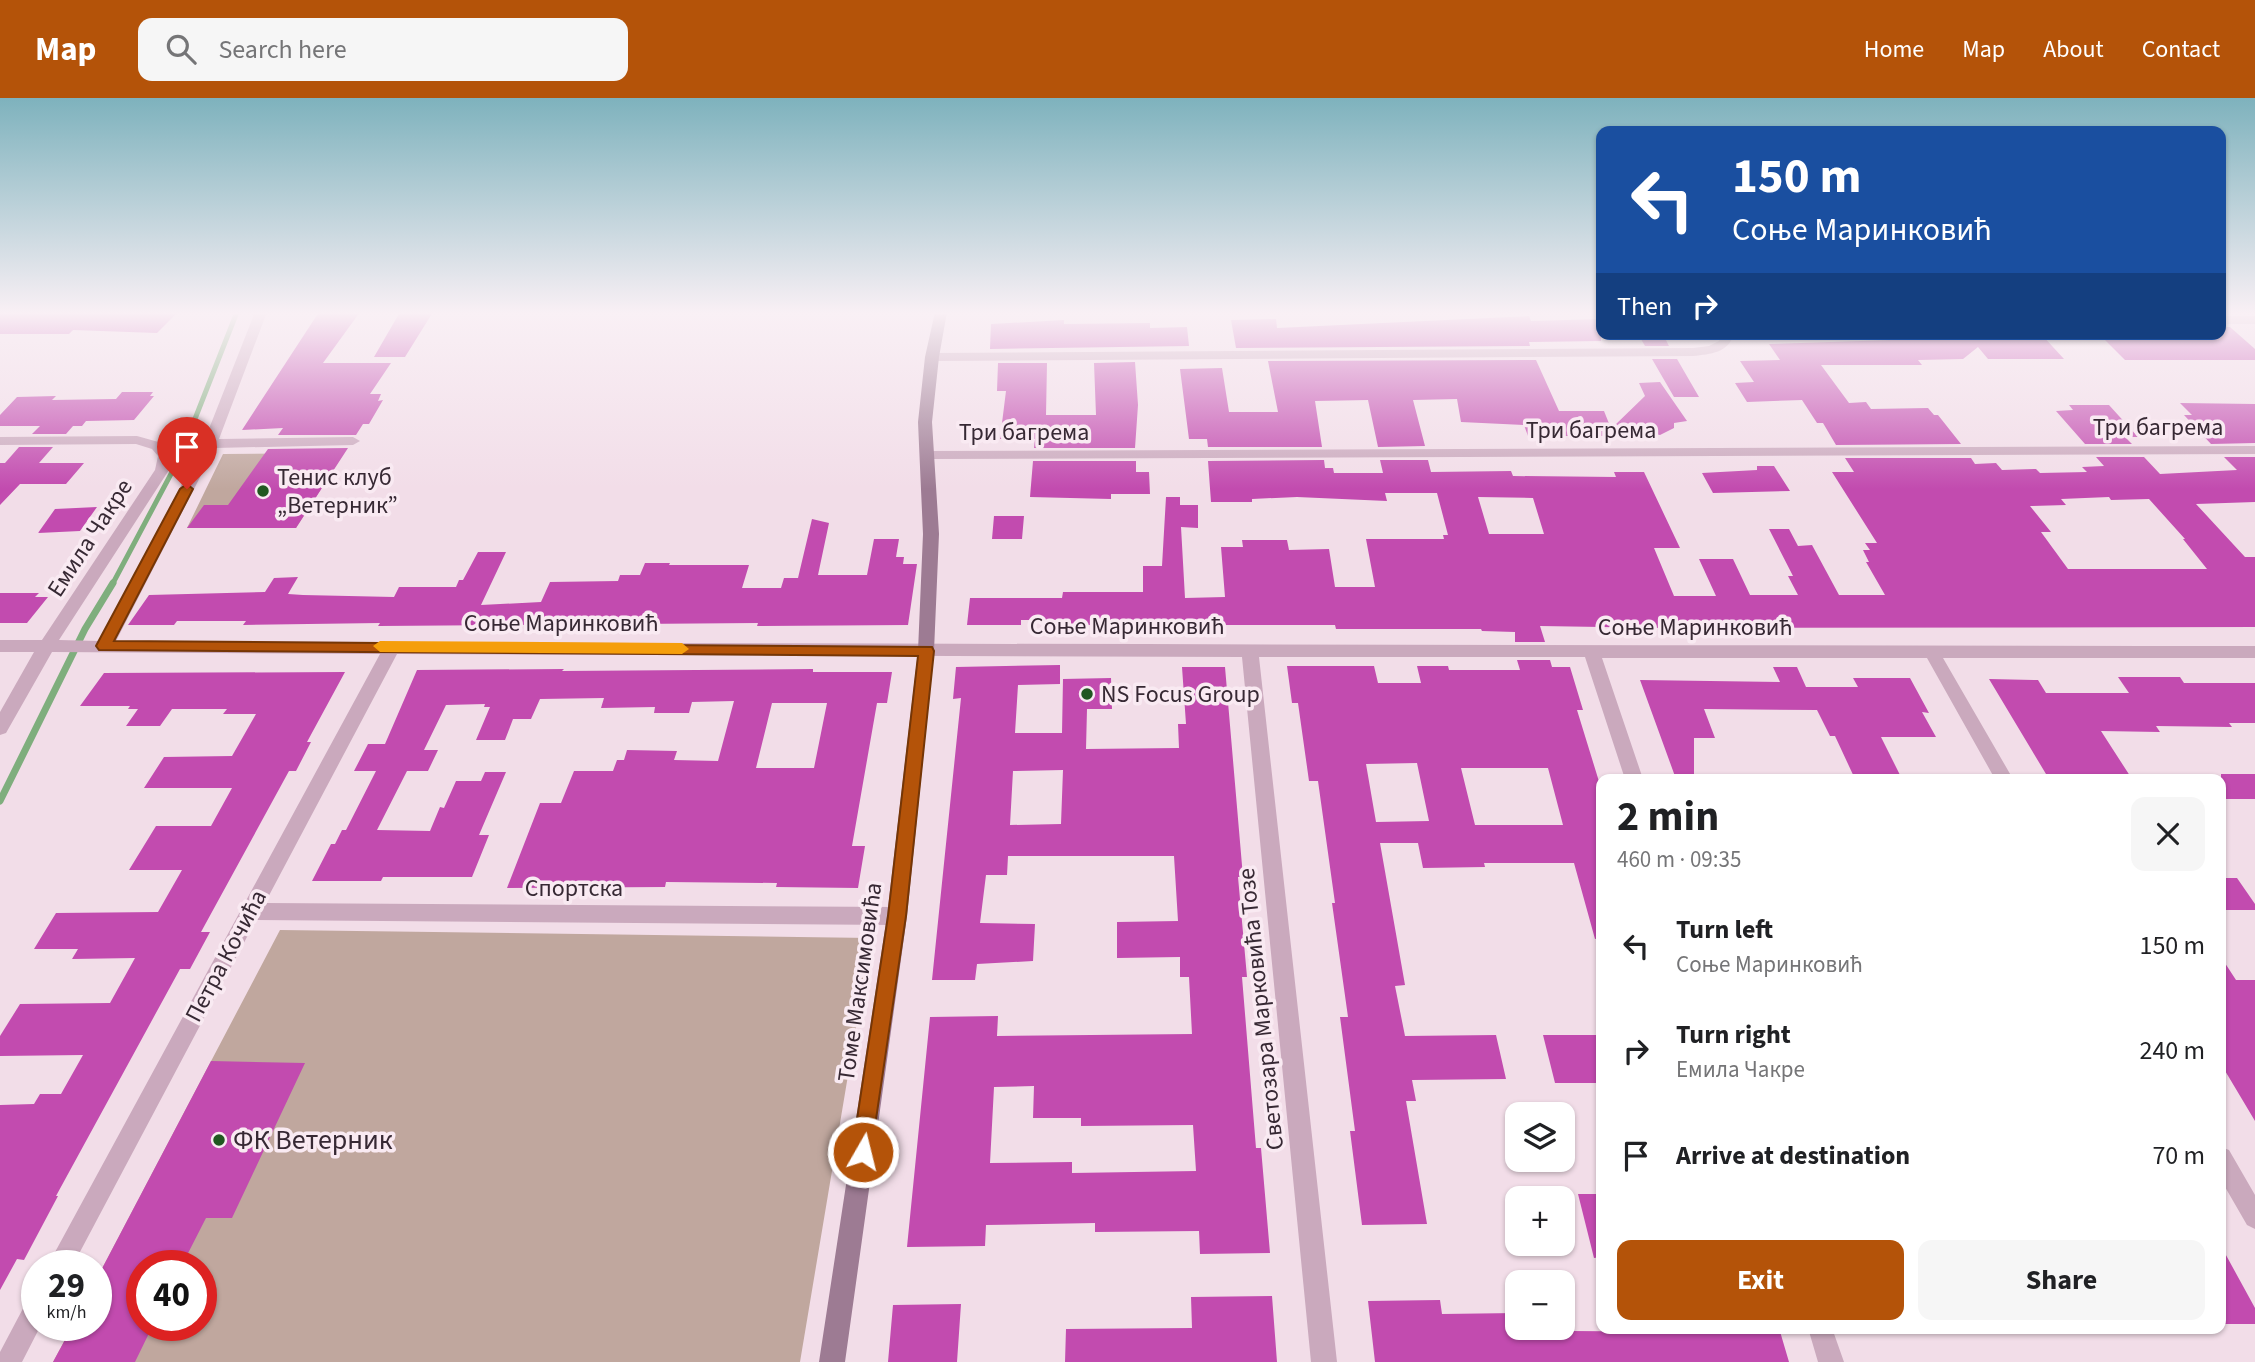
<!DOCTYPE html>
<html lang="en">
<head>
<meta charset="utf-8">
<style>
  body { margin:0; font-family:"Source Sans 3",sans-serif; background:#f6f6f6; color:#202124; height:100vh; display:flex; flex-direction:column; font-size:26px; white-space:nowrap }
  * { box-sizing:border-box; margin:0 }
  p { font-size:23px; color:#757577 }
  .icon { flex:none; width:38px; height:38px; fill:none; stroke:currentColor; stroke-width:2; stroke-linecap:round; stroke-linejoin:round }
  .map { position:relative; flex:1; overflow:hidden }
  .drawer { position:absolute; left:1596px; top:676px; width:630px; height:560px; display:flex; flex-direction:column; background:#fff; border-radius:14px; box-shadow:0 2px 5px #0004 }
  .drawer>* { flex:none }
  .guide { position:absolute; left:1596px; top:28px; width:630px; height:214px; border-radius:14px; box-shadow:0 2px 5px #0004; background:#1a4fa0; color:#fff; overflow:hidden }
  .tools { position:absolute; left:1505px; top:1004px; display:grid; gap:14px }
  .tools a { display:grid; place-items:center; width:70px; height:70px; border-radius:14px; background:#fff; box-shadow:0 2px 5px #0004; font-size:35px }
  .speed { position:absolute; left:21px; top:1152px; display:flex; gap:14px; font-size:35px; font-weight:700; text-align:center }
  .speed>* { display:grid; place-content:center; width:91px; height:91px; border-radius:50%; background:#fff; box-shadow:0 2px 5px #0004; line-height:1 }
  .speed small { font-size:18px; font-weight:400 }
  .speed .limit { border:10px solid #d22; background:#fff; color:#111 }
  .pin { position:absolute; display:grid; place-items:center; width:60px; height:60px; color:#fff; margin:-72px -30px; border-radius:50% 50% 50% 0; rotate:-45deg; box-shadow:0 0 7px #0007 }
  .pin .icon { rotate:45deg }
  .me { position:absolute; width:77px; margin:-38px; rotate:8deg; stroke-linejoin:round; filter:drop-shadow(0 0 5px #0008) }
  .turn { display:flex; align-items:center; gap:24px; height:147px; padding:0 21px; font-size:32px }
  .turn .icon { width:91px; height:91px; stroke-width:2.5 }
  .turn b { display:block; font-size:49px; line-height:60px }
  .then { display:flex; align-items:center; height:66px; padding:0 21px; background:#0003; gap:14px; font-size:26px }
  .round { display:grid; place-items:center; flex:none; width:74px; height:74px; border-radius:14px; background:#f6f6f6 }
  .head { display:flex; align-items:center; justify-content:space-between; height:119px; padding:0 21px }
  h1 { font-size:42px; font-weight:700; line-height:52px }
  .button { display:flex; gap:14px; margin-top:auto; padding:14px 21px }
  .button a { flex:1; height:80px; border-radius:14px; background:#b45309; color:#fff; font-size:28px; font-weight:700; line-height:80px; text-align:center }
  .button a+a { background:#f6f6f6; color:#202124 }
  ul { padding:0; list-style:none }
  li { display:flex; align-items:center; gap:21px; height:105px; padding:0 21px }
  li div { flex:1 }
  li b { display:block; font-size:26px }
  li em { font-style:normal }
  header { display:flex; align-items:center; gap:42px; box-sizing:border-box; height:98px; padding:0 35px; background:#b45309; color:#fff }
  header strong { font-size:33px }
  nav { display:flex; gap:38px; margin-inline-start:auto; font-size:24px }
  .search { width:490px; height:63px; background:#f6f6f6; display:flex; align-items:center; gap:18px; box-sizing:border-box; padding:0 24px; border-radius:14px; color:#757577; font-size:26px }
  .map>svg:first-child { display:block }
  .green { fill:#c0a79e; fill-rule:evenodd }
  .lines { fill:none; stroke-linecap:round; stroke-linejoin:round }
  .stream-far1 { stroke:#7fae7d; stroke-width:5 }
  .stream { stroke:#7fae7d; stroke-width:7 }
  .building { fill:#c24baf; fill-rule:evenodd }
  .street { fill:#caa9bd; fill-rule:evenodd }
  .secondary { fill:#9d7b93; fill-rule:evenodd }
  .route { fill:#b45309; stroke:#753606; stroke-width:2 }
  .slow { fill:#f59e0b }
  .poi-dot { fill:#205720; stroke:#f9eaf2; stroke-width:2.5 }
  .labels { text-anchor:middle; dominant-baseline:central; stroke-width:7; stroke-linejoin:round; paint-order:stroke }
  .street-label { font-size:24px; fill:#372934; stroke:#f9eaf2 }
  .poi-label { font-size:24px; fill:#372934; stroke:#f9eaf2; text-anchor:start }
  .near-poi-label { font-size:28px; fill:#372934; stroke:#f9eaf2; text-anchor:start }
</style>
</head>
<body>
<header>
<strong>Map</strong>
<div class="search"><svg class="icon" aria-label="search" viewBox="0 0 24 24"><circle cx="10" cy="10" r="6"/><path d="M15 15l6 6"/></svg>Search here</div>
<nav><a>Home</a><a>Map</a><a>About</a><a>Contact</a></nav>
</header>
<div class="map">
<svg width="2255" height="1264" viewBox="0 0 2255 1264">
  <rect width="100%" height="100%" fill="#f2dde8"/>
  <!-- green -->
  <path class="green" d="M344 355 296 430H187L223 356Z
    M280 832 871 840 800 1264H53L73 1227H96V1182ZM142 1167H201V1227H142Z"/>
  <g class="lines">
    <!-- stream-far1 -->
    <path class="stream-far1" d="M112 487 180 359 237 214"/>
    <!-- stream -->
    <path class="stream" d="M0 703 85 531 113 485"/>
  </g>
  <!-- building -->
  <path class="building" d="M0 214H178L157 235 73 232 69 236H0Z
    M319 214H360L323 265H391L370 296H381L378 303 383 302 369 326H363L356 337H278L283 330 242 332Z
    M400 214H433L405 259H374Z
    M1529 218 1531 223 1601 221V243L1529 244 1530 248 1236 250 1231 222 1276 221 1277 230Z
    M1064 222V226L1150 225V230L1187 229 1189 248 990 251 991 226Z
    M2221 229H2230L2255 251V262H2125L2104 241 2151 240 2147 236H2184L2189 241 2221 240Z
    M1638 236H1663L1669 248H1645Z
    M2042 237 2064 261H1988L1978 249 1963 261 1918 262 1922 267H1821L1849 305 1866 304 1871 311 1928 310 1934 317H1938L1961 346 1836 347 1823 325H1817L1802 302 1747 304 1735 285 1754 284 1740 263 1780 262 1769 246Z
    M1652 261H1677L1699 299H1674Z
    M1536 262 1559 313H1604L1614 338H1528L1524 327 1461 324 1457 301 1413 302 1425 348 1378 349 1368 302 1315 303 1322 349H1208L1207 341H1189L1180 271 1222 270 1229 314H1278L1268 263Z
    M1135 264 1138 307 1135 350H1034L1035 341H1000L1006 293H997L998 265H1047L1046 317H1096L1094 265Z
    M1660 284 1687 323 1674 325V330L1660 337 1614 328 1645 298 1639 285Z
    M122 294H153L150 298H154L134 322 86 323 82 328H73L66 336H32L40 328H0V317L17 299 56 298 52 302 116 301Z
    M2180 305 2255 306V345L2211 346 2184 317H2192Z
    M2069 307H2109L2138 339H2125L2132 346H2085L2056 313 2073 312Z
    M19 349H53L39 365H84L66 386H20L0 407V365H5Z
    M348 350 296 430H187L204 407H228L268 351Z
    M2096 359H2144L2160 376 2237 372 2224 359H2255V404L2196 406 2245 459H2255V529L1706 530 1708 536H1667L1664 530 1540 528 1545 544H1515V534L1482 533 1481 531H1336L1335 527H1061L1062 522H1021V527H967L970 500H1062L1063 494H1143V468H1162L1166 399H1180V407H1198V430L1181 429 1185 500 1225 499 1221 449H1243L1242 442H1287L1289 452 1329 451 1335 489H1375L1366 441H1444L1443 437H1448L1437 395H1385L1387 403 1297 399 1252 401V404H1211L1208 363 1324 362 1325 370H1333L1334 375H1383L1380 362H1428L1431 374 1511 373 1513 378 1616 379 1614 374H1644L1680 450H1654L1674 498H1716L1699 461H1733L1750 497H1798L1788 478H1793L1769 431H1789L1798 448 1812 447 1839 497H1885L1866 464H1869L1863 452H1870L1865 445H1877L1832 374H1854L1845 360H1971L1975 366 1996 365 2002 372 2036 371 2040 375 2087 374 2082 369 2104 368ZM1478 399 1533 400 1544 436H1489ZM2109 399 2111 402 2149 401 2185 441H2183L2207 471H2068L2041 434H2051L2030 408 2066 407 2061 401Z
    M1033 363H1136V374H1149L1150 396H1111V401L1030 399Z
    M1757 368H1774L1790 393 1713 395 1702 375 1757 372Z
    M97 409 80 433 38 435 55 411Z
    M994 418H1024L1022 441H992Z
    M812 421 829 425 818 477H867L874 441H899L896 459H904L903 466H917L908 527 757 528 758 525 378 528 380 525 243 527 246 523H177L174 527H128L149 497 265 494 274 480 298 479 288 496 303 497 394 499 399 489H456L459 482H463L478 454H506L481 507 541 504 550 484 618 483 620 477H640L645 465H670L669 467H749L742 490H781L784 480H798Z
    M0 495H39L35 499H48L27 525H0Z
    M1517 562H1550L1552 569H1570L1583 612H1577L1601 690V840L1595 841 1574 765H1484L1485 769 1423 770 1418 745H1380L1405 887 1395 888 1405 938 1496 937 1506 981 1412 982 1416 1003H1406L1427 1126 1362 1127 1350 1033H1355L1340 919H1348L1332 805H1335L1318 683H1309L1298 605H1292L1287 568H1374L1378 585H1421L1417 568H1448L1449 572H1520ZM1417 665 1429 723 1376 724 1366 666ZM1461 670H1548L1563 727H1475Z
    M1060 567V586L1018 587 1015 635H1062L1063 581 1111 580 1112 611H1087L1086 651 1179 650 1178 626H1186L1182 569H1225L1243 779H1238L1247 879H1242L1256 1050H1261L1270 1155 1200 1156 1199 1133 1095 1134V1125L986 1127 985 1148 907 1149 930 919 998 918 997 938 1192 936 1189 879H1180V859L1117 860V824L1178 823 1174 758H1008L1007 777H986L980 825 1035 826 1033 863 977 866 975 882H932L961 600 953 601 956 569ZM1063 672 1061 726 1010 727 1013 673ZM1034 988 1033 1020H1081V1028L1193 1027 1196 1073 1072 1075V1064L990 1065 994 989Z
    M1773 569H1797L1806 589H1858L1853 580H1910L1929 615 1922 614 1936 639H1881L1902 681H1855L1835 638H1830L1817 612 1704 611 1715 640H1694V681H1676L1640 582 1780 584Z
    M564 571 562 573 813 571V574H892L887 605H877L852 748H865L858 790 776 789 777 785 666 784 665 789 507 790 540 705H561L574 673H613L617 662H624L627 652 677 653 674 662 718 663 734 603 692 604 689 615H654L655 609 601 610 604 600 540 601 531 621H513L505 642H476L490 609H484L485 606 446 607 424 652H438L428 673H407L377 732 430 733 440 709 444 710 456 683H481L485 674H506L479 737H489L472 779H383L381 783H312L331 746H335L342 732H346L376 673H354L368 646H385L417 572ZM772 605H827L814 670H756Z
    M345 574 307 644H311L296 673H289L201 834H210L190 871H180L56 1098H58L24 1162 17 1161 0 1192V1007L34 1006 40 996H61L83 957 0 958V938L20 906 110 905 135 860 72 861 78 851H34L56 815 158 814 182 772H129L156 728H211L232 690H144L164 659 232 658 256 616H223L227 611H172L160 628H126L138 611H128L130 608H80L104 575Z
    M2118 579H2180L2184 585H2255V625H2229L2232 629 2156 628 2160 634 2101 633 2132 681H2049L1989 581 2038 582 2046 595H2129Z
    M2221 676H2255V701H2221Z
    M2221 780H2237L2255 806V812H2221Z
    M2221 859 2236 882H2255V1023L2221 966Z
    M1543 937H1601V985H1555Z
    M211 963 305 965 232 1120H206L182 1167H142V1227H153L135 1264H53L73 1227H96V1182Z
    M1578 1096H1601V1159L1594 1160Z
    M2221 1148 2255 1210V1226H2221Z
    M1272 1198 1277 1264H1065L1066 1231 1192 1230 1191 1199Z
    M1440 1202 1442 1216 1517 1215V1230H1569L1570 1233 1705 1234 1704 1230H1779L1789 1264H1375L1368 1203Z
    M961 1206 957 1264H888L893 1207Z"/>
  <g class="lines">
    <!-- street -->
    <path class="street" d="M255 214H267L219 341 353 339 360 343 353 347 215 350 116 543C828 546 1542 547 2255 548V560H1943L2013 681H1995L1927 560H1602L1643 681H1625L1585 559H1259L1337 1264H1311L1242 559 397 556 265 805 897 809 904 812 907 818 904 824 897 827 256 822 73 1167H48L380 556 52 554 6 635 0 637V614L34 554H0V542H42L155 372 158 358 152 351 136 346 0 347V339L137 338 162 345 172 358 169 372 59 542 99 543 203 346Z
      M2221 218H2255V226H2221Z
      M1722 236H1734C1728 255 1711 256 1693 258L932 263 925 259 932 255 1693 250 1709 248 1719 243Z
      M2255 348V356L927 361 920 357 927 353Z
      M2221 1049 2229 1052 2255 1097V1131L2247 1127 2221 1082Z
      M37 1198V1227H41L22 1264H0V1254L28 1201Z
      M1808 1230H1832L1844 1264H1818Z"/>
    <!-- secondary -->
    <path class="secondary" d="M935 214H947L939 259 932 324 939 436 934 553 907 818 845 1264H819L887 818 918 553 923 436 918 324 925 259Z"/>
  </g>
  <!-- sky -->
  <linearGradient id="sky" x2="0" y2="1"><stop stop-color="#7eb2bd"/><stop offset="0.55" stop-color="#f9f0f5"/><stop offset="1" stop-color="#f9f0f5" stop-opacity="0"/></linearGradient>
  <rect width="2255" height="391" fill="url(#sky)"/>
  <!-- route -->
  <path class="route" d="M187 386 193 391 114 543 932 549 934 553 906 818 870 1062 863 1065 855 1062 852 1054 888 818 918 558 99 552 96 548 180 391Z"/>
  <!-- slow -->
  <path class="slow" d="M380 543 682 545 689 551 682 556 380 554 373 548Z"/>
  <!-- markers -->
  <g class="poi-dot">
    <circle cx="263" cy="393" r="7"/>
    <circle cx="1087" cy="596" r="7"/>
    <circle cx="219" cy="1042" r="7"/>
  </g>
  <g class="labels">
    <!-- street labels -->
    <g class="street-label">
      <text x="2158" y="329">Три багрема</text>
      <text x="1591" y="332">Три багрема</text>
      <text x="1024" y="334">Три багрема</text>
      <text transform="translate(90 440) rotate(-57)">Емила Чакре</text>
      <text x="561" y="525">Соње Маринковић</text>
      <text x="1127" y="528">Соње Маринковић</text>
      <text x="1695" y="529">Соње Маринковић</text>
      <text x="574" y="790">Спортска</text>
      <text transform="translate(226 858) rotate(-62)">Петра Кочића</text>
      <text transform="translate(860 884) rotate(-82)">Томе Максимовића</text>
      <text transform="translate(1261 911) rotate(-96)">Светозара Марковића Тозе</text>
    </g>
    <!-- poi labels -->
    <g class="poi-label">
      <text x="277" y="379">Тенис клуб<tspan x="277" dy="28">„Ветерник”</tspan></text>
      <text x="1101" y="596">NS Focus Group</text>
    </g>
    <!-- near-poi labels -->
    <g class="near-poi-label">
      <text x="233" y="1042">ФК Ветерник</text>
    </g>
  </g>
</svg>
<div class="tools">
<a><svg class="icon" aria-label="layers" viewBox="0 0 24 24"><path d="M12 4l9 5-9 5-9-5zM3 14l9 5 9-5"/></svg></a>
<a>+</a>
<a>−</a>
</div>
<div class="speed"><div>29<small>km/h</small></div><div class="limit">40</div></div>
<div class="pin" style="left:187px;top:391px;background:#d93025"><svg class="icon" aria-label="arrive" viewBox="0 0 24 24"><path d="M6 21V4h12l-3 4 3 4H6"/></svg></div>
<svg class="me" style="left:863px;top:1054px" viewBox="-20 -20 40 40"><circle r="17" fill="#b45309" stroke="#fff" stroke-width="3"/><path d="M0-11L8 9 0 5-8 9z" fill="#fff"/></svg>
<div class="guide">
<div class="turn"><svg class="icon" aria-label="left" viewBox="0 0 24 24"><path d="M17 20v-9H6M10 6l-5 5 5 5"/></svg><div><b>150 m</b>Соње Маринковић</div></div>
<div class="then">Then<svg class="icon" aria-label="right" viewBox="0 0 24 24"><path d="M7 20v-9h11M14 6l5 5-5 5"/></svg></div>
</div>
<section class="drawer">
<div class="head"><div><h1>2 min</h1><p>460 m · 09:35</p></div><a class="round"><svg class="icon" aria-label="close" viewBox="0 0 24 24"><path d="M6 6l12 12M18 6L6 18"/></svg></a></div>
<ul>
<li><svg class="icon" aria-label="left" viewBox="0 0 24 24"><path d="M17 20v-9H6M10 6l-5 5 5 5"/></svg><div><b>Turn left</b><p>Соње Маринковић</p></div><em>150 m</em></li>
<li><svg class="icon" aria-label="right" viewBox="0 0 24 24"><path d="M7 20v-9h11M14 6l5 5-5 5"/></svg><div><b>Turn right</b><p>Емила Чакре</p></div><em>240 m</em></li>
<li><svg class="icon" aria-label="arrive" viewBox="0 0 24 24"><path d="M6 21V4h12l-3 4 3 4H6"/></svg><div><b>Arrive at destination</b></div><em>70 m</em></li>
</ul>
<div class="button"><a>Exit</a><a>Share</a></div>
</section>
</div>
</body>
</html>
